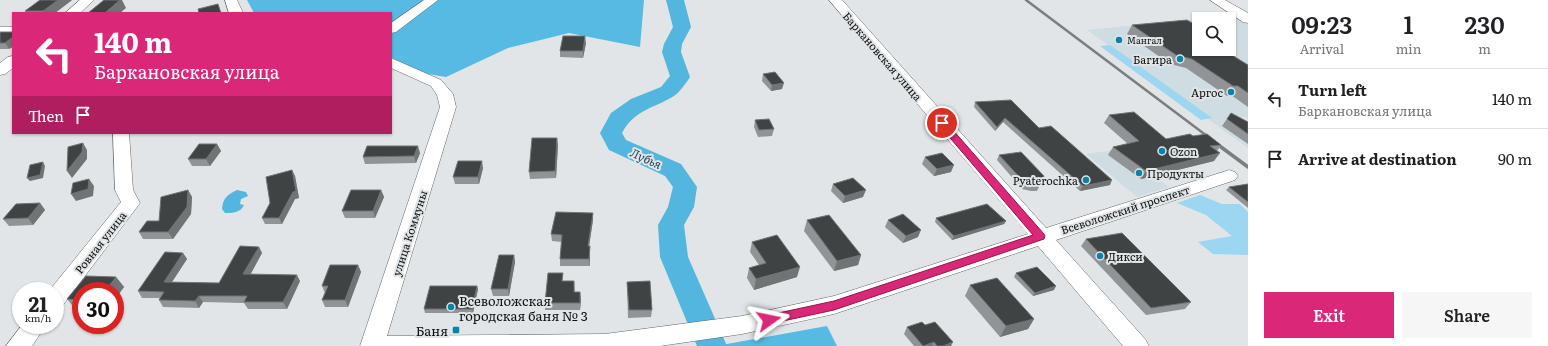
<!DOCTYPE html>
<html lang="en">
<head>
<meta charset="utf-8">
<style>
  body { margin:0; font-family:Literata,serif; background:#f6f6f6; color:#202124; height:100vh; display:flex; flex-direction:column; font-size:15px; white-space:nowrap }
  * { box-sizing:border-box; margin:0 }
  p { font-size:13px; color:#757577 }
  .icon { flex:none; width:22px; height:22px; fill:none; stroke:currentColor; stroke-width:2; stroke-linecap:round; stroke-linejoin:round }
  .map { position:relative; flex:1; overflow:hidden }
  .panel { display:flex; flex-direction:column; background:#fff; width:300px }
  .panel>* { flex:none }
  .banner { position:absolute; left:12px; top:12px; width:380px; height:122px; border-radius:0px; box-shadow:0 1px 3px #0004; background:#db2777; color:#fff; overflow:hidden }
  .fabs { position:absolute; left:1192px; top:12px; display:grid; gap:8px }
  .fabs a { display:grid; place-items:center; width:44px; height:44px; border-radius:0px; background:#fff; box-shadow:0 1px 3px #0004; font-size:20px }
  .speed { position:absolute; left:12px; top:282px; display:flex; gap:8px; font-size:20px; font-weight:700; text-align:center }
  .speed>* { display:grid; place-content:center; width:52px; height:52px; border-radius:50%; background:#fff; box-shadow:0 1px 3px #0004; line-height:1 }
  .speed small { font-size:10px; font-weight:400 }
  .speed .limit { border:6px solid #d22; background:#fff; color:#111 }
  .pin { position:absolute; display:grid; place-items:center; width:34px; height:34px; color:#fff; margin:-17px; border:2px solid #fff; border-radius:50%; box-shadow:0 1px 4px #0007 }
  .me { position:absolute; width:44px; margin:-22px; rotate:78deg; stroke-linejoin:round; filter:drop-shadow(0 0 3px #0008) }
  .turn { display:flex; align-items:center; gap:14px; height:84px; padding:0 16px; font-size:18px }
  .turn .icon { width:52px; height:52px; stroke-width:2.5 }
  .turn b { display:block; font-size:28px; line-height:34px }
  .then { display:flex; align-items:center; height:38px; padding:0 16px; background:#0003; gap:8px; font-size:15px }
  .eta { display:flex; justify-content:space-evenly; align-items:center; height:68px; text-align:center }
  .eta b { font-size:24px; font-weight:600; line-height:28px }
  .action { display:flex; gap:8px; margin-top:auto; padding:8px 16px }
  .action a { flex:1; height:46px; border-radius:0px; background:#db2777; color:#fff; font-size:16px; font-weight:600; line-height:46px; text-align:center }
  .action a+a { background:#f6f6f6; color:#202124 }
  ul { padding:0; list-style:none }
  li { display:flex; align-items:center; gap:12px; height:60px; padding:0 16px; border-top:1px solid #e0e0e0 }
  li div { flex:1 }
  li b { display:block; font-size:15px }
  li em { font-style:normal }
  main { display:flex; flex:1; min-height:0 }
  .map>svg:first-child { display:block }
  .built { fill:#cfdce2 }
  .green { fill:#9cd6f0 }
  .forest { fill:#56bae3 }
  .water { fill:#52b6df }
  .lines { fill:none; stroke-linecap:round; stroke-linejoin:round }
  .river { fill:#52b6df; fill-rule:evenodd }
  .minor-casing { stroke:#636769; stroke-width:1 }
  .minor { fill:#fff; fill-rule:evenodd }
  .rail-far1 { stroke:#7b7e7f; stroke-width:2.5 }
  .rail { stroke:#7b7e7f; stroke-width:3.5 }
  .wall { fill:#909496 }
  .shaded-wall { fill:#707475 }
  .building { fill:#3f4344; stroke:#707475 }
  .route { fill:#db2777; stroke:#8e194d }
  .poi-dot { fill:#0c82a8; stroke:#e1e5e7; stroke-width:1.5 }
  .labels { text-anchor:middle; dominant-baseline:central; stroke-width:4; stroke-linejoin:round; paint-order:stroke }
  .far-poi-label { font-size:9px; fill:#0e1010; stroke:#e1e5e7; text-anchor:start }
  .street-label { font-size:11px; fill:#0e1010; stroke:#e1e5e7 }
  .poi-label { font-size:11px; fill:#0e1010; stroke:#e1e5e7; text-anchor:end }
  .water-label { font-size:12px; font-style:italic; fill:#1b4658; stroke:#e1e5e7 }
  .near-poi-label { font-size:13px; fill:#0e1010; stroke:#e1e5e7; text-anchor:start }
</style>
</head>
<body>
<main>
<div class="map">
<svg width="1248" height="346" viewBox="0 0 1248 346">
  <rect width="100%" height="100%" fill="#e1e5e7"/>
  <!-- built -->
  <path class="built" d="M1238 16 1248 21V119L1245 117 1230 118 1248 129V148L1208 119 1211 118 1087 30 1199 19V49H1229V19H1202Z
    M1116 150 1169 187 1137 197 1086 154Z"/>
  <!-- green -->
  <path class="green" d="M1110 45 1212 118 1201 120 1100 46Z
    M1200 195 1222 204H1240L1248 212V255L1213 254 1198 242 1232 236 1206 215 1177 203Z"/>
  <!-- forest -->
  <path class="forest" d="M247 0H644L640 47 569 33 508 48 446 77 416 72 391 57V13H254Z
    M827 326 837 346H716Z"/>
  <!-- water -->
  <path class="water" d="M237 190 246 192 248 196 241 199 240 204 244 205C240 213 233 213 225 213L222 209C223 198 227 195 237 190Z"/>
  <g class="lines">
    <!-- river -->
    <path class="river" d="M666 0H684L691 27 682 44 681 52 690 77C686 83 680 92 674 96 653 109 635 109 622 133L626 140 681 164 697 187 694 207 684 225 688 257 727 346H697L660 257 658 225 668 207 673 187 665 176 609 150 600 133 611 113 631 99 661 87 670 76 662 52 664 44 673 27Z"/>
    <!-- minor casing -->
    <g class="minor-casing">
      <path id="minor" d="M80 0H94L80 13H65Z
        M225 0H237L243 13H229Z
        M424 0H438L396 32 391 33V23Z
        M829 0H842L1046 228 1223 172 1229 170 1235 172 1238 176 1235 180 1056 240 1145 339 1149 346H1123L1038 246 834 314 742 334 660 346H360L440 107 437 95 431 86 391 68V58L441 80 453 94 456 107 387 336 605 334 742 316 834 296 1028 234Z
        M1210 0H1225L1248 13V23L1243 22Z
        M0 27H13V35H0Z
        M13 56V68L5 74 0 75V63L8 57Z
        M113 133H129L133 190 140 203 63 305 55 308V291H49L121 202 115 190Z
        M22 325H46L32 346H6Z"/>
    </g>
    <!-- minor -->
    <use href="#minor" class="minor"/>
    <!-- rail-far1 -->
    <path class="rail-far1" d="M1026 0 1223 148"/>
    <!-- rail -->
    <path class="rail" d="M1221 147 1248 167"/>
  </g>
  <!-- wall -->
  <path class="wall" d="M40 0H72L55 13H26L25 11Z
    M1132 25 1199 49 1248 65V107L1231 95 1227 96 1186 68 1170 64 1127 34Z
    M0 32 9 49H0Z
    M586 43 583 58 560 57V51Z
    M763 74 782 89 771 91 762 81Z
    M975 102 1039 128 1110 185 1080 191 1003 122 995 131 974 107Z
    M1231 113 1248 122V144L1222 126Z
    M1109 115 1166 139 1193 136 1221 145 1217 151 1214 161 1141 179 1108 155 1113 147 1128 144 1104 123Z
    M755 120 774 129 772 136 758 137 754 127Z
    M217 144 221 151 210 166H192L188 159Z
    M558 145 556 178 530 179 529 172Z
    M420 153 416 163 365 164 363 157Z
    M999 155 1040 185 1037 191H1031L1022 189 997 160Z
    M925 157 951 172 934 176 922 164Z
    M483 168 479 184H455L453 177Z
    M292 170 295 176 299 198 295 199 282 224H265L262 218Z
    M833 184 863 197 843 203 831 191Z
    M1248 184V208L1226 190 1229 187Z
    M188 190 192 197 191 214 173 239H143L139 232 159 221Z
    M381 190 384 197 375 218H345L342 211Z
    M40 203 45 210 33 225 9 226 3 219Z
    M593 213V220L589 246 590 253V266H560V259L562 242 552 241 551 234Z
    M936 218 1006 221 1004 224 952 240 935 222Z
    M807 220 861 255 858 265 834 271 804 231Z
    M888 220 918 237 903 243 885 227Z
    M1086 239 1191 302 1185 309 1146 315 1081 246Z
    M752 242 797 277 754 290 747 278 749 268 759 265 750 252Z
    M259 247 262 253 250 274 300 281 287 309H248L244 303 203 302 199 308 163 307 159 300 160 298H142L138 291 183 253 187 259 172 282 219 283Z
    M514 255 515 262 509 296H493L491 289Z
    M358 265 361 272 348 307H325L322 300 325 293 322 286Z
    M1016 273 1054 290 1033 296 1014 277Z
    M86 276 116 277 124 287 115 299V291H81V310H76L67 299Z
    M563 281H574L575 292 581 299 580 310H545V303Z
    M627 282 652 310 651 317 628 318Z
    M970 285 1034 319 1028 329 1000 337 965 296Z
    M477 286 478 289 473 313H425L424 309Z
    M925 325 951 346H914L904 334 907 327Z"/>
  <!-- shaded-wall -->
  <path class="shaded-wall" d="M58 0H72L55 13H44L43 11Z
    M120 0H122L126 8 120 13H105Z
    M585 36 586 43 583 58V51Z
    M13 37V47L9 49 5 43Z
    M784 83 782 89 771 91 772 85Z
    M1005 118 1003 122 995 131 997 127Z
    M557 138 558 145 556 178 555 171Z
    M83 143 87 150V159L72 178 67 171Z
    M217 144 221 151 210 166 206 159Z
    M418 146 420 153 416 163 414 156Z
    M1220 153 1214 161 1141 179 1146 171Z
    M482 161 483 168 479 184 478 177Z
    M43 162 45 166 43 178 30 181 27 178Z
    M954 165 951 172 934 176 937 169Z
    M292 170 295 176 299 198 295 199 282 224 279 218 293 192Z
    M89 179 94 186 93 196 76 201 71 194Z
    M1112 180 1110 185 1080 191 1083 186Z
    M188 190 192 197 191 214 173 239 168 232Z
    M381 190 384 197 375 218 373 211Z
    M866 190 863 197 843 203 845 196Z
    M40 203 45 210 33 225 28 218Z
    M593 213V220L588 253V246Z
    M1006 221 1004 224 952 240 954 236Z
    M921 230 918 237 903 243 906 236Z
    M590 246V266L589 259Z
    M259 247 262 253 247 281 243 274Z
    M183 253 187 259 168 288 164 282Z
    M514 255 515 262 509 296 508 289Z
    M861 255 858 265 834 271 837 261Z
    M358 265 361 272 348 307 345 300Z
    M800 267 797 277 754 290 756 279Z
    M297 275 300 281 287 309 283 302Z
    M116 277 124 287 115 299V291H105Z
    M477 286 478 289 473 313 472 309Z
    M1056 286 1054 290 1033 296 1035 293Z
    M580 292 581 299 580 310Z
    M199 296 203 302 199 308 195 301Z
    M1034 319 1028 329 1000 337 1006 326Z
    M934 342 932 346H924Z
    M953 342 951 346H943Z"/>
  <!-- building -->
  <path class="building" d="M40 0H58L43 11H25Z
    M104 0H120L105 13H88Z
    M218 4 221 13H199L198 9Z
    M1187 20 1199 27V49H1222L1248 65V93L1238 86H1233L1192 59 1176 55 1132 25Z
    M0 32H13V37L5 43H0Z
    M563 36H585L583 51H560Z
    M775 72 784 83 772 85 763 74Z
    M1011 100 1039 128 1051 126 1112 180 1083 186 1005 118 997 127 975 102Z
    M1134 112 1166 139 1190 134 1193 136 1207 134 1221 145 1210 146 1220 153 1146 171 1113 147 1139 141 1109 115Z
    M1231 113 1248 122V134L1227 119Z
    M769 119 774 129 759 130 755 120Z
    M532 138H557L555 171 529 172Z
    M83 143 82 152 67 171 68 147Z
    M199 144H217L206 159H188Z
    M367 146H418L414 156 363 157Z
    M1021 152 1044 176 1040 185 1034 186 1025 183 999 155Z
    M942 153 954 165 937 169 925 157Z
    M458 161H482L478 177H453Z
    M43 162 40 175 27 178 30 165Z
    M292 170 296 191 293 192 279 218H262L270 203 266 177Z
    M853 178 866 190 845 196 833 184Z
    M89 179 88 189 71 194 73 183Z
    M1248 184V202L1229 187Z
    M188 190 187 207 168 232H139L147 221H159L161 197Z
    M351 190H381L373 211H342Z
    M40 203 28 218 3 219 16 204Z
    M987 204 1006 221 954 236 936 218Z
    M556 212 593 213 588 246H590L589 259H560L562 235 551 234Z
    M903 214 921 230 906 236 888 220Z
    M829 215 861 255 837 261 807 220Z
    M1122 233 1191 302 1151 308 1086 239Z
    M777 235 800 267 756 279 749 268 766 263 752 242Z
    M240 246 259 247 243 274 297 275 283 302H244L247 296H199L195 301 159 300 164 292 138 291 165 252 183 253 164 282 219 283Z
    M499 255H514L508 289H491Z
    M330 265H358L345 300H322L328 286H322Z
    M1037 267 1056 286 1035 293 1016 273Z
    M548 273H563L562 281H574V292H580V303H545Z
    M86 276 116 277 105 291H81V300L67 299Z
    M997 278 1034 319 1006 326 970 285Z
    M650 281 652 310H629L627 282Z
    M430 286H477L472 309H424Z
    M922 322 925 325 935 322 953 342 943 346H937L934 342 923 346 907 327Z"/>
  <!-- route -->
  <path class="route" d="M939 121H945L1044 234 1045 236 1044 239 834 310 769 324 765 323 763 320 765 316 769 315 834 301 1033 235 939 125Z"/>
  <!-- markers -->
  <g class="poi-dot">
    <circle cx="1119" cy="40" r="4"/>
    <circle cx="1180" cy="59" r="4"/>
    <circle cx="1231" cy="92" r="4"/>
    <circle cx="1162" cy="151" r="4"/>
    <circle cx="1139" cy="173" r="4"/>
    <circle cx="1086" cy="180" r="4"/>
    <circle cx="1100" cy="256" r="4"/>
    <circle cx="451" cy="307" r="4"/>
    <rect x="452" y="326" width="8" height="8" rx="2"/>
  </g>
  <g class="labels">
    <!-- far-poi labels -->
    <g class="far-poi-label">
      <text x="1127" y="40">Мангал</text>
    </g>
    <!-- street labels -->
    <g class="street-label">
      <text transform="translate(883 56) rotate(49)">Баркановская улица</text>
      <text transform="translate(1125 209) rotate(-18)">Всеволожский проспект</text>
      <text transform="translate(409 233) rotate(-72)">улица Коммуны</text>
      <text transform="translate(100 242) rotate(-52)">Ровная улица</text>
    </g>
    <!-- poi labels -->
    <g class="poi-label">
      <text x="1172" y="59">Багира</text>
      <text x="1223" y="92">Аргос</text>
      <text x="1170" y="151" text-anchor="start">Ozon</text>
      <text x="1147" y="173" text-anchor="start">Продукты</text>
      <text x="1078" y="180">Pyaterochka</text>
      <text x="1108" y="256" text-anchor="start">Дикси</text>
    </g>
    <!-- water labels -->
    <g class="water-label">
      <text transform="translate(646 158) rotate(24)">Лубья</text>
    </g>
    <!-- near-poi labels -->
    <g class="near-poi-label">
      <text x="459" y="300">Всеволожская<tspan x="459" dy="15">городская баня № 3</tspan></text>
      <text x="448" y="330" text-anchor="end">Баня</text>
    </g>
  </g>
</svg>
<div class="fabs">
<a><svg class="icon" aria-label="search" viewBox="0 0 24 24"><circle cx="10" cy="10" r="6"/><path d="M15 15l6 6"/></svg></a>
</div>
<div class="speed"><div>21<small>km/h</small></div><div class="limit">30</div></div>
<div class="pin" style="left:942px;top:123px;background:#d93025"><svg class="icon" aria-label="arrive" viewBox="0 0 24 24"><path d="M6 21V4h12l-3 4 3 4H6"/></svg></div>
<svg class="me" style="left:769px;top:320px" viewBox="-20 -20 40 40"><path d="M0-17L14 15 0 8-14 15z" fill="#db2777" stroke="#fff" stroke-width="4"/></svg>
<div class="banner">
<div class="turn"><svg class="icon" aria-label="left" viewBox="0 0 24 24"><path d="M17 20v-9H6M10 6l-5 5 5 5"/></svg><div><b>140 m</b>Баркановская улица</div></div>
<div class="then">Then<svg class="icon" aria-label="arrive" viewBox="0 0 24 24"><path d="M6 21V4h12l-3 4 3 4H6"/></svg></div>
</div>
</div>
<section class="panel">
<div class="eta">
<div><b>09:23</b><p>Arrival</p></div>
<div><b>1</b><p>min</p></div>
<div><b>230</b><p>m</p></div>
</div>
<ul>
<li><svg class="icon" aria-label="left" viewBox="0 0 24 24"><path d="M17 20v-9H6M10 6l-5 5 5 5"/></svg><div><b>Turn left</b><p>Баркановская улица</p></div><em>140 m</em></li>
<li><svg class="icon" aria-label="arrive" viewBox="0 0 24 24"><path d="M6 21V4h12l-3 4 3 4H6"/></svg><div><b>Arrive at destination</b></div><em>90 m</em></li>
</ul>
<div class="action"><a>Exit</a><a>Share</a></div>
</section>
</main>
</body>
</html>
